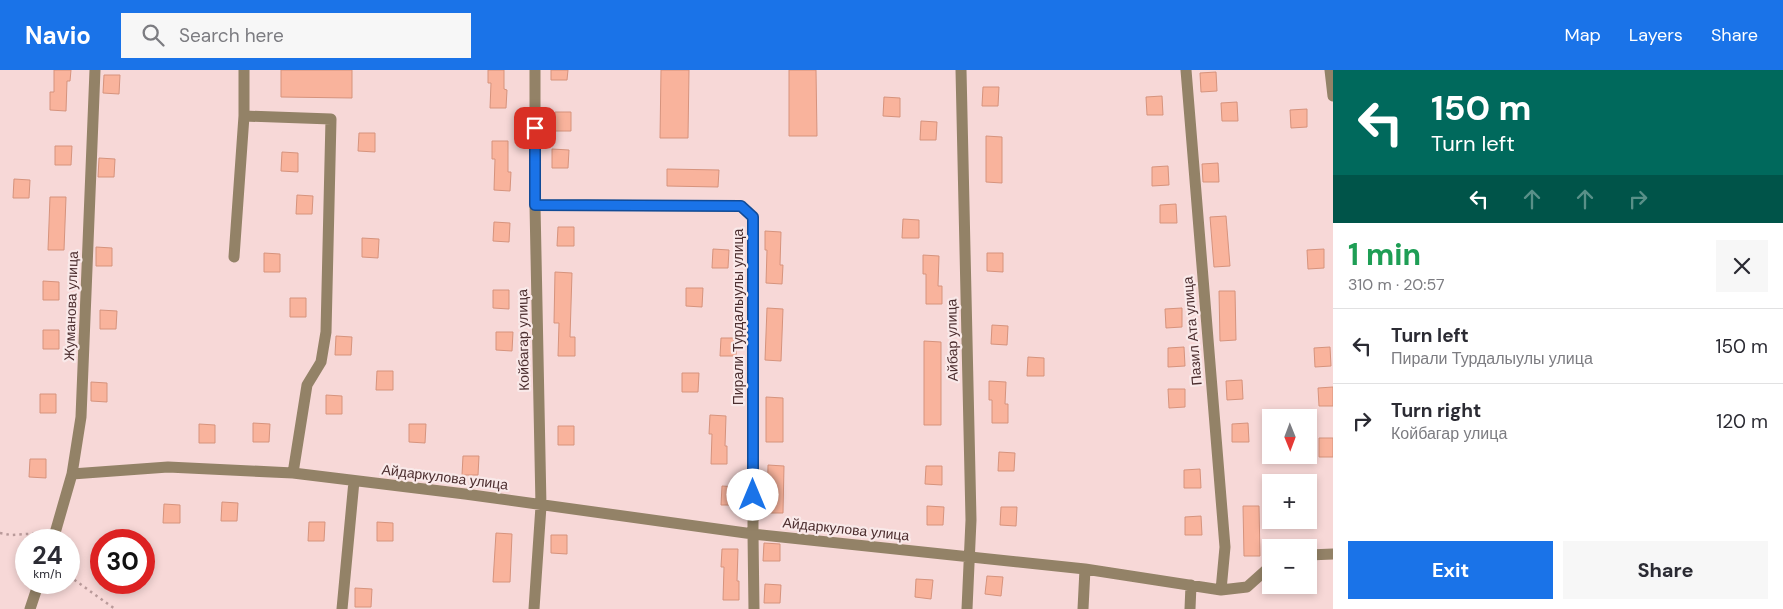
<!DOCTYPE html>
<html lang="en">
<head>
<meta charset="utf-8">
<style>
  body { margin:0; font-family:"DM Sans",sans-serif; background:#f7f7f7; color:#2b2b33; height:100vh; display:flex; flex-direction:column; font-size:19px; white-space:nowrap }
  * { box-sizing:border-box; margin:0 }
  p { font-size:16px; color:#7c7c81 }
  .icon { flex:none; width:28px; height:28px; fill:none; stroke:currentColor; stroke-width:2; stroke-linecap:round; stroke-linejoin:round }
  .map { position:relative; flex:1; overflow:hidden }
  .side { display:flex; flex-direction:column; background:#fff; width:450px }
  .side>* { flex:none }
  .guide { background:#00695c; color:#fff; overflow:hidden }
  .needle { width:32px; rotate:179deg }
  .fabs { position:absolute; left:1262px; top:339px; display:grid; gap:10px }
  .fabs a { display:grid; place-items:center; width:55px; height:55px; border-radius:0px; background:#fff; box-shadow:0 2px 8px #0003; font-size:25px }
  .speed { position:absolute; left:15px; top:459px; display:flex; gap:10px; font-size:25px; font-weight:700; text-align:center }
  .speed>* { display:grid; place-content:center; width:65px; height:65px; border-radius:50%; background:#fff; box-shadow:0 2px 8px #0003; line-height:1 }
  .speed small { font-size:12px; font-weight:400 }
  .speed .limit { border:8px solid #d22; background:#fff; color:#111 }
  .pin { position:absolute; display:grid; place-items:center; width:42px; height:42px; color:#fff; margin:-21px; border-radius:10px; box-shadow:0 2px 8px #0006 }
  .me { position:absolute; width:55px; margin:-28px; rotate:0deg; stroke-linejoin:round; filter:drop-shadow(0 0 4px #0008) }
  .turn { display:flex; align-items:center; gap:18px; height:105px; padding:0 15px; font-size:22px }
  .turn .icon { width:65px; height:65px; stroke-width:2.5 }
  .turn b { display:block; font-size:35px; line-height:42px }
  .lanes { display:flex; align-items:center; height:48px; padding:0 15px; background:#0003; justify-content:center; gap:25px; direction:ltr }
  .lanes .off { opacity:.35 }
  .round { display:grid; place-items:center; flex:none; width:52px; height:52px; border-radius:0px; background:#f7f7f7 }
  .overview { display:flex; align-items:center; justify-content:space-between; height:85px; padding:0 15px }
  h1 { font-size:30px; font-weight:700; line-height:38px; color:#1e9e55 }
  .primary-button { display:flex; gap:10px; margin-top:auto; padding:10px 15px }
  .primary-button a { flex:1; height:58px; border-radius:0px; background:#1a73e8; color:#fff; font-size:20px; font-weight:700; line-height:58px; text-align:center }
  .primary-button a+a { background:#f7f7f7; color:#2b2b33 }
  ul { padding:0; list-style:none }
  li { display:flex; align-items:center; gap:15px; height:75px; padding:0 15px; border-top:1px solid #e1e1e2 }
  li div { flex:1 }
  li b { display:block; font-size:19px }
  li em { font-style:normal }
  header { display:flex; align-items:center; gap:30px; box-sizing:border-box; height:70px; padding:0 25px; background:#1a73e8; color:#fff }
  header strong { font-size:24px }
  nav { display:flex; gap:28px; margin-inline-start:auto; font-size:18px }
  .search { width:350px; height:45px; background:#f7f7f7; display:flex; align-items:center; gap:12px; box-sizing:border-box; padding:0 18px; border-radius:0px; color:#7c7c81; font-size:19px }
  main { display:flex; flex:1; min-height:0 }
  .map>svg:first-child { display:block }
  .building { fill:#f9b39c; stroke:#d6937d }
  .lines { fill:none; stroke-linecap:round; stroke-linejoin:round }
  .path { stroke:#b99a9a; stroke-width:2.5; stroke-dasharray:2.5 4; stroke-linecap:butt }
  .minor { stroke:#938267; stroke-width:11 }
  .route-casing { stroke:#114b97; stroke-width:12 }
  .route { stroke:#1a73e8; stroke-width:9 }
  .labels { text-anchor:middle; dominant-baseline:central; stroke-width:4.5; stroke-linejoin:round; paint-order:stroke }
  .street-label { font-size:14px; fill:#4c2e2f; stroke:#f9e9e9 }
</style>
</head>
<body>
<header>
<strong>Navio</strong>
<div class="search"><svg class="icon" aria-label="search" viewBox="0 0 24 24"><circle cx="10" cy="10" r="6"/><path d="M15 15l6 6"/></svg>Search here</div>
<nav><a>Map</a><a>Layers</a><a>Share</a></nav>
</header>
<main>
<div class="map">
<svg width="1333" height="539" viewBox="0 0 1333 539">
  <rect width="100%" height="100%" fill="#f7d8d7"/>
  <!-- building -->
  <path class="building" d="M54 0H71L70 11H67L66 41 50 40V22H54Z
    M281 0H352V28L281 27Z
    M488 0H504V19L507 20 506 38H490L491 13H488Z
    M551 0H568L567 10H551Z
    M661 0H689L688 68H660Z
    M789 0H816L817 66H789Z
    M1216 2 1217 21 1201 22 1200 3Z
    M104 5H120L119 24 103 23Z
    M983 17H999L998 36H982Z
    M1162 26 1163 45H1147L1146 27Z
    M884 27 900 28V47L883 46Z
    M1237 32 1238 51H1222L1221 33Z
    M1307 39V57L1291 58 1290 40Z
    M555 42H571V61H555Z
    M921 51 937 52 936 70H920Z
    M359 63H375V82L358 81Z
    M986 66 1002 67V113L986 112Z
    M492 71H508V102H511L510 121 494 120 495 89H492Z
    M55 76H72L71 95H55Z
    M552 79 569 80 568 98H552Z
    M282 82 298 83V102L281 101Z
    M99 88 115 89 114 107H98Z
    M1218 93 1219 112H1203L1202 94Z
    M1168 96 1169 115 1152 116V97Z
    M667 99 719 100 718 117 667 116Z
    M14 109 30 110 29 128H13Z
    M297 125 313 126 312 144H296Z
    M50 127H66L64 180H48Z
    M1176 134 1177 153H1160V135Z
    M1226 146 1230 196 1214 197 1210 147Z
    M903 149 919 150V168H902Z
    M494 152 510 153 509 172 493 171Z
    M558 157H574V176H557Z
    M765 161 781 162 780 195H783L782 214 766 213 767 180H765Z
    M362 168 379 169 378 188 362 187Z
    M96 177 112 178V196H96Z
    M713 179 729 180 728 198H712Z
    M1324 179V198L1308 199 1307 180Z
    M264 183 280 184V202H264Z
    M987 183H1003V202L987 201Z
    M923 185 939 186 938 216H942V234H926V204H923Z
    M555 202 572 203 570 267H575V286H558L559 253H554Z
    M43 211 59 212V230H43Z
    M686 218H703L702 237 686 236Z
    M493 220H509V239L493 238Z
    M1219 221H1235L1236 270 1220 271Z
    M290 228H306V247H290Z
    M767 238 783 239 781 291 765 290Z
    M1182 238V257L1166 258 1165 239Z
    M100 240 117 241 116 259H100Z
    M992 255 1008 256 1007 275 991 274Z
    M43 260H59V279H43Z
    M496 262H513L512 281 496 280Z
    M336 266 352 267 351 285H335Z
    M721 268H737L736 286H720Z
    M924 271 941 272V355H924Z
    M1184 277 1185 296 1168 297V278Z
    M1330 277 1331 296 1315 297 1314 278Z
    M1028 287 1044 288V306H1027Z
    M377 301H393V320H376Z
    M682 303H699L698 322H682Z
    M1242 310 1243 329 1227 330 1226 311Z
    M989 311 1006 312 1005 334H1008V353H992V330H989Z
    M91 312 107 313V332L91 331Z
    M1333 317V336H1319L1318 318Z
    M1168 319H1185V337L1169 338Z
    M40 324H56V343H40Z
    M326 325 342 326V344H326Z
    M766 327 783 328V372H766Z
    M710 345 726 346 725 376H727V394H711L712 364H709Z
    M253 353 270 354 269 372H253Z
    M1248 353 1249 372H1232V354Z
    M199 354 215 355V373H199Z
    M409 354H426L425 373 409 372Z
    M558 356H574V375H558Z
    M1319 368H1333V387H1319Z
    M999 382 1015 383 1014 401H998Z
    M463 386H479L478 405H462Z
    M30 389H46V408L29 407Z
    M768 395 784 396 783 443H767Z
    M926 396H942V415L925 414Z
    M1200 399 1201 418H1184V400Z
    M722 416 738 417 737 435H721Z
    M222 432 238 433 237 451H221Z
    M164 434 180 435V453H163Z
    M927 436 944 437 943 455H927Z
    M1243 436H1259L1260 486H1244Z
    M1001 437H1017L1016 456 1000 455Z
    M1201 446 1202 465H1185V447Z
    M309 452H325L324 471H308Z
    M377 452 393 453V471H377Z
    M496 463 512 464 510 512H493Z
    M551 465H567V484L551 483Z
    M764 473 780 474V491H763Z
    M722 479H738L737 511H739V530H723L724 497H721Z
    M987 506 1003 507 1001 526 985 524Z
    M916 509 933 510 931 529 915 527Z
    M765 514 781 515 780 533H764Z
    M355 518 372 519 371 537H355Z"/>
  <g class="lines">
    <!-- path -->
    <path class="path" d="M0 463 11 465 42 463
      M69 506 115 539"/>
    <!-- minor -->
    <path class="minor" d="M244 0V46L331 49 326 262 321 292 307 315 293 403
      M961 0 971 450 967 539
      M1186 0 1225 477 1221 520
      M1330 0 1333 26
      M535 135 741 136 753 147V464L754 539
      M234 187 244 46
      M72 404 168 397 293 403 465 424 753 464 1085 499 1221 520 1247 517 1266 500 1271 497
      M53 470 72 404 81 347 95 0
      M1309 485 1333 484
      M30 539 39 512
      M342 539 354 411
      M534 539 541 436 535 135V0
      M1083 539 1085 499
      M1190 539 1191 515"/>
  </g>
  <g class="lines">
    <!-- route casing -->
    <g class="route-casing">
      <path id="route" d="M535 58V135L741 136 753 147V425"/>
    </g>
    <!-- route -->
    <use href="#route" class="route"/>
  </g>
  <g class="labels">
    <!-- street labels -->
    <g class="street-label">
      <text transform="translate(71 236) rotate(-88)">Жуманова улица</text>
      <text transform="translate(738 247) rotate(-90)">Пирали Турдалыулы улица</text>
      <text transform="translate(1192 261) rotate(-95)">Пазил Ата улица</text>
      <text transform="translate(523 270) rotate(-91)">Койбагар улица</text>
      <text transform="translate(952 270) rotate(-91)">Айбар улица</text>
      <text transform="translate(445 407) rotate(7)">Айдаркулова улица</text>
      <text transform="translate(846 459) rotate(6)">Айдаркулова улица</text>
    </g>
  </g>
</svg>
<div class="fabs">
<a><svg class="needle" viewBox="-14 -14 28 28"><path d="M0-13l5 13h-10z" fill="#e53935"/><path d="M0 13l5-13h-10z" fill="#7c7c81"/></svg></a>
<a>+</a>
<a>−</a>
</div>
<div class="speed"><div>24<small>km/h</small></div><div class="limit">30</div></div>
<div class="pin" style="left:535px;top:58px;background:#d93025"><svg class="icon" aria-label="arrive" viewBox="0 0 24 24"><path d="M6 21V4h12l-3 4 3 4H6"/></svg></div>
<svg class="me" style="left:753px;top:425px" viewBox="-20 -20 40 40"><circle r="19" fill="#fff"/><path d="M0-13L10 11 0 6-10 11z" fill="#1a73e8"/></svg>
</div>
<section class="side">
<div class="guide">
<div class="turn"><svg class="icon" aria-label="left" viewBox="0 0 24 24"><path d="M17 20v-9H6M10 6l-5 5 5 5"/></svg><div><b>150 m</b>Turn left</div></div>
<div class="lanes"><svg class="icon" aria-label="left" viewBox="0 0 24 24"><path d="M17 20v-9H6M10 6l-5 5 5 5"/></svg><svg class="icon off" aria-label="ahead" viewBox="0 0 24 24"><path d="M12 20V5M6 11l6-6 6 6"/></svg><svg class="icon off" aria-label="ahead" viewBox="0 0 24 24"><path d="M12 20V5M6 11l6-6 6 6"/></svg><svg class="icon off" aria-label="right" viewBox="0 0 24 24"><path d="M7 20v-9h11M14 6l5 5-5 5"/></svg></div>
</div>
<div class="overview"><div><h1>1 min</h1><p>310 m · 20:57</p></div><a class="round"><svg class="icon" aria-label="close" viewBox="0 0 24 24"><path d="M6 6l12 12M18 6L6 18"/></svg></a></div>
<ul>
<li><svg class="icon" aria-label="left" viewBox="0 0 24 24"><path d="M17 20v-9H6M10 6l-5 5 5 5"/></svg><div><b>Turn left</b><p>Пирали Турдалыулы улица</p></div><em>150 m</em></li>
<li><svg class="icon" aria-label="right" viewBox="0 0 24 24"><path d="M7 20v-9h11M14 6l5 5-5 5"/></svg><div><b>Turn right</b><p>Койбагар улица</p></div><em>120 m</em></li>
</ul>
<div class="primary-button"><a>Exit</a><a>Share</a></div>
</section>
</main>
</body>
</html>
